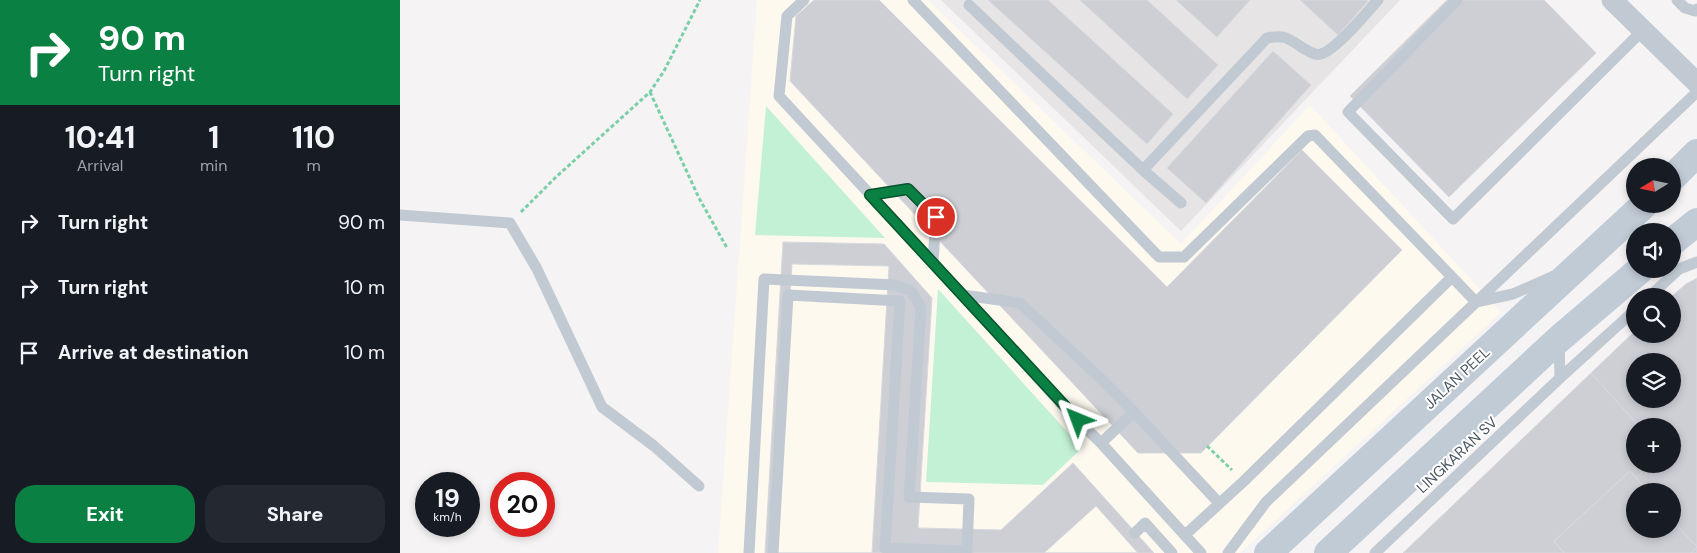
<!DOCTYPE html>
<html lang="en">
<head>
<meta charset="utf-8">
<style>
  body { margin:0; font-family:"DM Sans",sans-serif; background:#242831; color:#f1f3f6; height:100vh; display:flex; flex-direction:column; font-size:19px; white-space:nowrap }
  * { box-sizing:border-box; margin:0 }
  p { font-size:16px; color:#9ea1a6 }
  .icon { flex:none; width:28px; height:28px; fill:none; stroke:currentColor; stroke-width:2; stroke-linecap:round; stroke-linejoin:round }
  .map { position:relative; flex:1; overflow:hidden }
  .panel { display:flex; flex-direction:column; background:#171b24; width:400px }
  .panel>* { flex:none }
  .guide { background:#0b8043; color:#fff; overflow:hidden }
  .needle { width:32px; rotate:260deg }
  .tools { position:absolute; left:1226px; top:158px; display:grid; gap:10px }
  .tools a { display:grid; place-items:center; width:55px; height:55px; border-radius:50%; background:#171b24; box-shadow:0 2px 8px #0003; font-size:25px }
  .speed { position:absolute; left:15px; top:472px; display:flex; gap:10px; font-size:25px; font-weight:700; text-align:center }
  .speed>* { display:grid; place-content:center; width:65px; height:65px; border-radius:50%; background:#171b24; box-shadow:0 2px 8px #0003; line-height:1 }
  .speed small { font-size:12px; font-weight:400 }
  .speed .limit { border:8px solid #d22; background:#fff; color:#111 }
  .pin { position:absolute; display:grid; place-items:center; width:42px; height:42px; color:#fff; margin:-21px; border:2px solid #fff; border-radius:50%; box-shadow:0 1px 5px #0007 }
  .me { position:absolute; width:55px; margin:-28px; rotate:316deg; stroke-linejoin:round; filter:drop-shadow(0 0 4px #0008) }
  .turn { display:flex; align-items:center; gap:18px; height:105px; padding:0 15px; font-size:22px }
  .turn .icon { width:65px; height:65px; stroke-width:2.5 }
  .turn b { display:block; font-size:35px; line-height:42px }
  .eta { display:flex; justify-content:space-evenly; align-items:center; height:85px; text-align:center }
  .eta b { font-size:30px; font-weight:800; line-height:35px }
  .action { display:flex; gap:10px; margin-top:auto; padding:10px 15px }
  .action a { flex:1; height:58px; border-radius:20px; background:#0b8043; color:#fff; font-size:20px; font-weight:800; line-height:58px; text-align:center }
  .action a+a { background:#242831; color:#f1f3f6 }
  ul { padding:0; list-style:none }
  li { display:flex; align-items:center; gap:15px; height:65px; padding:0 15px }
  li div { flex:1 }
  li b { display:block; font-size:19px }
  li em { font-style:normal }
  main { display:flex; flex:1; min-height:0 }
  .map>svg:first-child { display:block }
  .commercial { fill:#fdf9ef }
  .education { fill:#e6e4e5 }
  .green { fill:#c3f1d5 }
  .building { fill:#cdcfd5; stroke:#d7d9de; fill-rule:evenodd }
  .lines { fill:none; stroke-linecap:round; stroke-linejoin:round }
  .path { stroke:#7ad0a6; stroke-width:3; stroke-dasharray:4 2.5; stroke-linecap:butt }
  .lane { stroke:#c1cad2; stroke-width:11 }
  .street { stroke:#c1cad2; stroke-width:21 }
  .secondary { stroke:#c1cbd6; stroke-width:28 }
  .route-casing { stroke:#07532c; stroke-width:12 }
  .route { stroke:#0b8043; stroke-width:9 }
  .labels { text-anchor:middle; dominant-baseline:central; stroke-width:4; stroke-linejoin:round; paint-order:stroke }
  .street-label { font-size:15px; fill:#4a5661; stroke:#fff }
</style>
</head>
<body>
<main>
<section class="panel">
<div class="guide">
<div class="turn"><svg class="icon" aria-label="right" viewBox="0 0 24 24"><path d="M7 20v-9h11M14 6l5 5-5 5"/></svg><div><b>90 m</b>Turn right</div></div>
</div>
<div class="eta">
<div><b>10:41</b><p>Arrival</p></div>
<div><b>1</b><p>min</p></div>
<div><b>110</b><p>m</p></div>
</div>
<ul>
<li><svg class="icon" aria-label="right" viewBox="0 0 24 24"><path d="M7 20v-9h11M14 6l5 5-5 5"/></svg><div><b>Turn right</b></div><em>90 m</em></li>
<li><svg class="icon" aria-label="right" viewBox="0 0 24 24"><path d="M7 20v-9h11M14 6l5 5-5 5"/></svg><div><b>Turn right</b></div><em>10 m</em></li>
<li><svg class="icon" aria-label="arrive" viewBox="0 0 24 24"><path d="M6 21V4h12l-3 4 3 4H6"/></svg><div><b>Arrive at destination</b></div><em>10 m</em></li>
</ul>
<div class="action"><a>Exit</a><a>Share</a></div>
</section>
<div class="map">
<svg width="1297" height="553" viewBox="0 0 1297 553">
  <rect width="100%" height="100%" fill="#f5f3f3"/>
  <!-- commercial -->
  <path class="commercial" d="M357 0H528L781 244 910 105 1101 312 840 553H318Z"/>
  <!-- education -->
  <path class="education" d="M541 0H1000L781 231Z"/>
  <!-- green -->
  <path class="green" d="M366 106 485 238 355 235Z
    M538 289 682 448 643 485 526 482Z"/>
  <!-- building -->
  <path class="building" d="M414 0H479L767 287 902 150 1002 250 801 453H738L390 81 396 16Z
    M588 0H648L773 114 747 144Z
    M680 0H747L818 65 787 99Z
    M776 0H850L817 37Z
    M900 0H966L968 1 938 35Z
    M1047 0H1144L1196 53 1049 197 950 96Z
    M873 51 911 85 806 203 767 168Z
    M383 242 484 244 532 298 518 528 601 530 673 463 754 553H365Z
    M392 264 489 266 472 553H374Z
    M1297 278V553H1291L1297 547 1272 520V491H1248L1236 478 1252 464H1272V426H1239L1191 373 1235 331V334H1272V296L1286 284ZM1235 361H1272V399H1235Z
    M1191 373 1239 426H1235V464H1252L1236 478 1230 471 1154 541 1164 553H1003Z
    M1230 471 1248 491H1235V529H1272V520L1297 547 1291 553H1164L1154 541Z
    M696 506 738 553H644Z"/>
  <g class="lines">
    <!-- path -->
    <path class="path" d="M250 92 299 198 327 248
      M121 212 156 177 250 92 264 71 300 0
      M807 446 832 470"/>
    <!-- lane -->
    <path class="lane" d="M404 0 387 16 379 96 563 295 666 409 701 443 801 553
      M513 0 759 257H784L908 136 915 135 1052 277
      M1057 0 948 112 1053 219 1243 30
      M1277 0 1285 8 1295 11 1297 9
      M569 5 743 170 781 203
      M743 170 867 38C885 34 889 39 903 48 909 51 915 56 921 54 936 50 967 12 978 0
      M470 195 508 189 536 217 533 262
      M0 215 110 223 137 269 202 407 254 446 299 486
      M563 295 620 303 697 375 734 412
      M1250 296 1279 269 1297 262
      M1159 344 1160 378
      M701 443 734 412 819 503
      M735 533 745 523 772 553
      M785 535 844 481 1052 277 1076 302 1113 294 1154 276
      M349 553 364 279 496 285 511 291 521 307 509 497 569 499 567 551 485 548 500 301 388 295 373 553
      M828 553 866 502 1297 92
      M975 553 1160 378 1235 310"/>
    <!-- street -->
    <path class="street" d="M1212 0 1297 83"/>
    <!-- secondary -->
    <path class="secondary" d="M1272 178 1297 153
      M1272 242 1297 222
      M868 553 1245 204
      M928 553 1159 339 1241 269"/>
  </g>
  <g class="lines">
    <!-- route casing -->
    <g class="route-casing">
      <path id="route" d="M536 217 508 189 470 195 678 420"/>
    </g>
    <!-- route -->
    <use href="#route" class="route"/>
  </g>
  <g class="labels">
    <!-- street labels -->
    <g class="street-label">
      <text transform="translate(1057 378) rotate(-43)">JALAN PEEL</text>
      <text transform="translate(1057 455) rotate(-43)">LINGKARAN SV</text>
    </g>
  </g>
</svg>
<div class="tools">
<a><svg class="needle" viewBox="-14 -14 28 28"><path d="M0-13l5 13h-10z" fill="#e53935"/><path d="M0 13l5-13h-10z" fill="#9ea1a6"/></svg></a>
<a><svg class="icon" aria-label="sound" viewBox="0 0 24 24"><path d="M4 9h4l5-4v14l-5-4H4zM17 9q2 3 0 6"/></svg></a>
<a><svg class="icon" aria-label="search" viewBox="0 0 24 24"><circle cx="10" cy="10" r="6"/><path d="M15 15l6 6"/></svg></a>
<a><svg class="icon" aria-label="layers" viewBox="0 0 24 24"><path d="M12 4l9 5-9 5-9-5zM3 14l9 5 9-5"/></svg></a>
<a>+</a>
<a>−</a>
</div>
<div class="speed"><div>19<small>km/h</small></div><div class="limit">20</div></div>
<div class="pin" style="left:536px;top:217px;background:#d93025"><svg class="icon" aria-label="arrive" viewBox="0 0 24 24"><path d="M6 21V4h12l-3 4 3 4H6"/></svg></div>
<svg class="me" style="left:678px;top:420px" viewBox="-20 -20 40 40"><path d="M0-17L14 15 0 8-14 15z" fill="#0b8043" stroke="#fff" stroke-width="4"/></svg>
</div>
</main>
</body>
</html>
